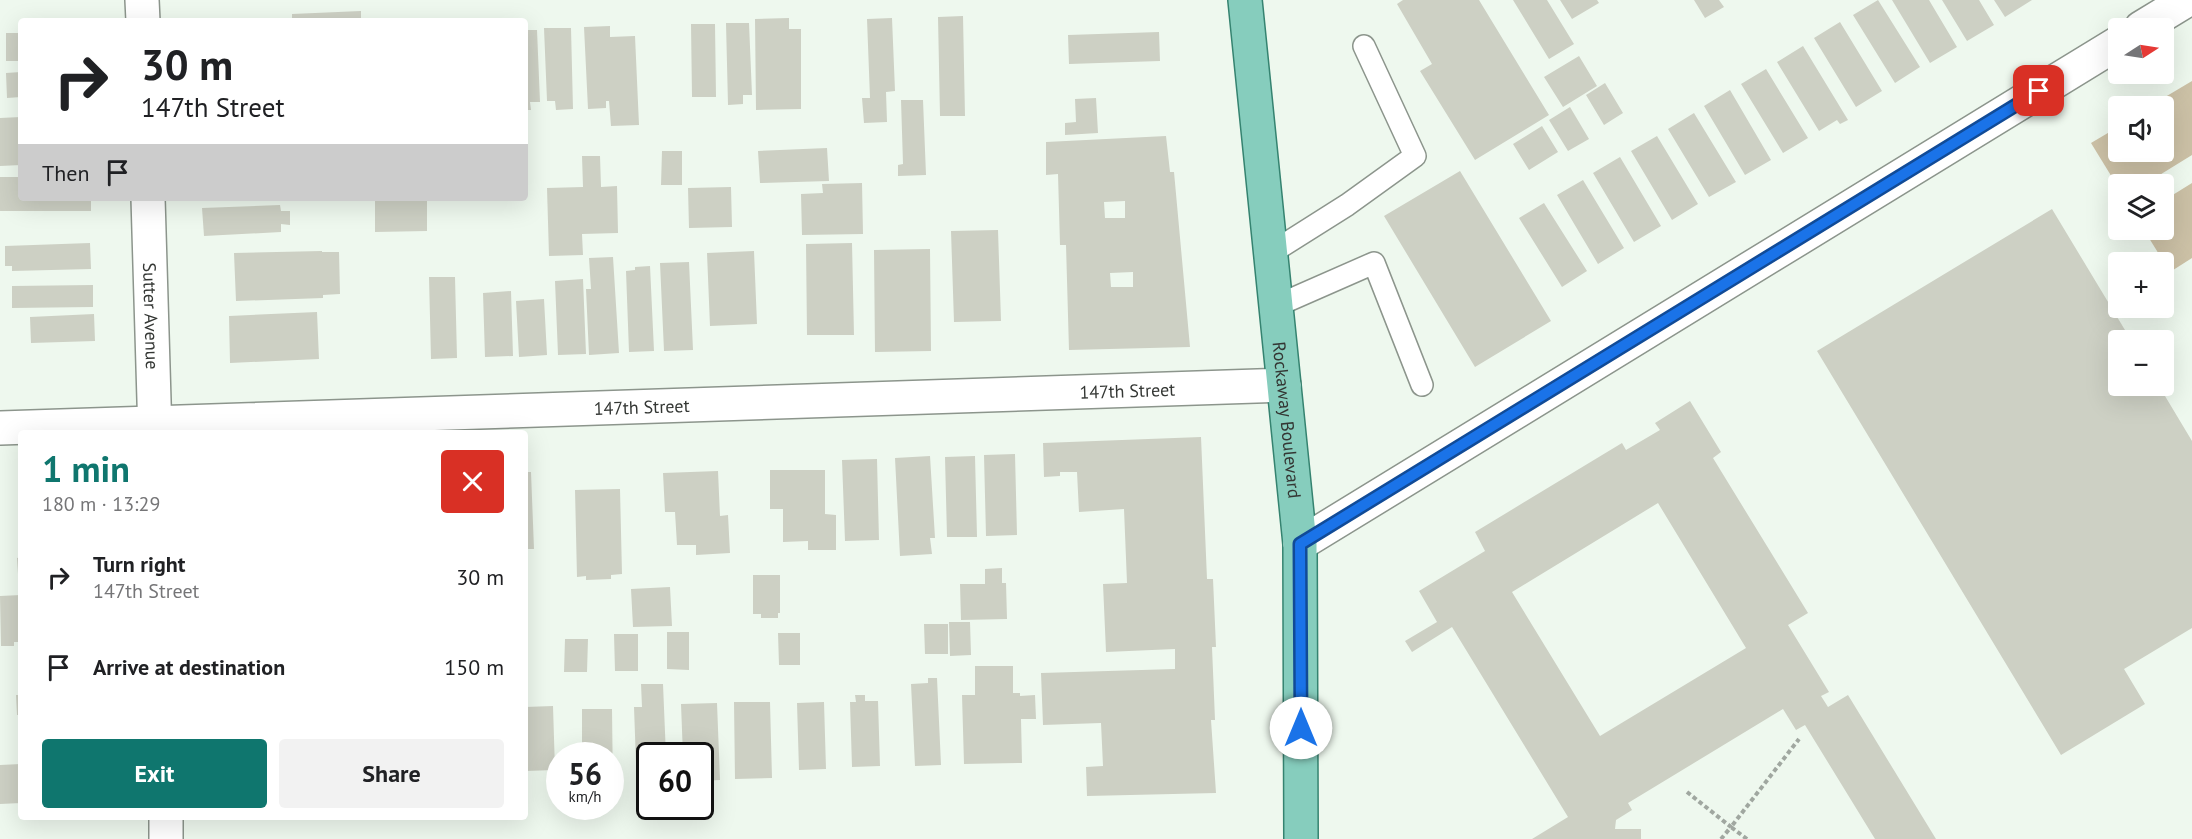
<!DOCTYPE html>
<html lang="en">
<head>
<meta charset="utf-8">
<style>
  body { margin:0; font-family:"PT Sans",sans-serif; background:#f2f2f2; color:#202124; height:100vh; display:flex; flex-direction:column; font-size:22px; white-space:nowrap }
  * { box-sizing:border-box; margin:0 }
  p { font-size:20px; color:#757577 }
  .icon { flex:none; width:33px; height:33px; fill:none; stroke:currentColor; stroke-width:2; stroke-linecap:round; stroke-linejoin:round }
  .map { position:relative; flex:1; overflow:hidden }
  .sheet { position:absolute; left:18px; top:430px; width:510px; height:390px; display:flex; flex-direction:column; background:#fff; border-radius:6px; box-shadow:0 6px 24px #0002 }
  .sheet>* { flex:none }
  .banner { position:absolute; left:18px; top:18px; width:510px; height:183px; border-radius:6px; box-shadow:0 6px 24px #0002; background:#fff; color:#202124; overflow:hidden }
  .needle { width:39px; rotate:78deg }
  .fabs { position:absolute; left:2108px; top:18px; display:grid; gap:12px }
  .fabs a { display:grid; place-items:center; width:66px; height:66px; border-radius:6px; background:#fff; box-shadow:0 6px 24px #0002; font-size:30px }
  .speed { position:absolute; left:546px; top:742px; display:flex; gap:12px; font-size:30px; font-weight:700; text-align:center }
  .speed>* { display:grid; place-content:center; width:78px; height:78px; border-radius:50%; background:#fff; box-shadow:0 6px 24px #0002; line-height:1 }
  .speed small { font-size:15px; font-weight:400 }
  .speed .limit { border:3px solid #111; border-radius:9px; background:#fff; color:#111 }
  .pin { position:absolute; display:grid; place-items:center; width:51px; height:51px; color:#fff; margin:-26px; border-radius:12px; box-shadow:0 3px 9px #0006 }
  .me { position:absolute; width:66px; margin:-33px; rotate:0deg; stroke-linejoin:round; filter:drop-shadow(0 0 4px #0008) }
  .turn { display:flex; align-items:center; gap:21px; height:126px; padding:0 24px; font-size:27px }
  .turn .icon { width:78px; height:78px; stroke-width:2.5 }
  .turn b { display:block; font-size:42px; line-height:51px }
  .then { display:flex; align-items:center; height:57px; padding:0 24px; background:#0003; gap:12px; font-size:22px }
  .round { display:grid; place-items:center; flex:none; width:63px; height:63px; border-radius:6px; background:#f2f2f2 }
  .head { display:flex; align-items:center; justify-content:space-between; height:102px; padding:0 24px }
  h1 { font-size:36px; font-weight:800; line-height:45px; color:#0f766e }
  .action { display:flex; gap:12px; margin-top:auto; padding:12px 24px }
  .action a { flex:1; height:69px; border-radius:6px; background:#0f766e; color:#fff; font-size:24px; font-weight:800; line-height:69px; text-align:center }
  .action a+a { background:#f2f2f2; color:#202124 }
  ul { padding:0; list-style:none }
  li { display:flex; align-items:center; gap:18px; height:90px; padding:0 24px }
  li div { flex:1 }
  li b { display:block; font-size:22px }
  li em { font-style:normal }
  .map>svg:first-child { display:block }
  .green { fill:#ccc1a6 }
  .building { fill:#cdd0c4; fill-rule:evenodd }
  .lines { fill:none; stroke-linecap:round; stroke-linejoin:round }
  .service-casing { stroke:#8c958c; stroke-width:24 }
  .minor-casing { stroke:#8c958c; stroke-width:36 }
  .primary-casing { stroke:#358370; stroke-width:36 }
  .path { stroke:#a0a7a0; stroke-width:4; stroke-dasharray:4.5 3; stroke-linecap:butt }
  .service { stroke:#fff; stroke-width:21 }
  .minor { stroke:#fff; stroke-width:33 }
  .primary { stroke:#86cdbd; stroke-width:33 }
  .route-casing { stroke:#114b97; stroke-width:15 }
  .route { stroke:#1a73e8; stroke-width:10 }
  .labels { text-anchor:middle; dominant-baseline:central; stroke-width:4.5; stroke-linejoin:round; paint-order:stroke }
  .street-label { font-size:18px; fill:#343734; stroke:#fff }
</style>
</head>
<body>
<div class="map">
<svg width="2192" height="839" viewBox="0 0 2192 839">
  <rect width="100%" height="100%" fill="#eef8ee"/>
  <!-- green -->
  <path class="green" d="M2192 81V155L2145 184H2118V187L2091 143 2118 127V152H2163V106H2150Z
    M2192 183V258L2170 272 2144 230H2163V201Z"/>
  <!-- building -->
  <path class="building" d="M1403 0H1479L1549 115 1475 160 1420 71 1432 64 1397 4Z
    M1513 0H1547L1574 44 1549 59Z
    M1560 0H1597L1599 3 1572 19Z
    M1694 0H1719L1724 7 1705 18Z
    M1878 0 1920 67 1895 83 1853 15Z
    M1892 0H1929L1957 47 1930 63Z
    M1942 0H1979L1994 25 1967 41Z
    M1994 0H2032L2005 17Z
    M361 11V21H292V14Z
    M963 16 965 116H940L938 17Z
    M789 18V29H801V109L756 110 755 19Z
    M892 18 895 91 886 92 887 122 864 123 862 98H870L867 19Z
    M1840 22 1882 91 1856 107 1814 38Z
    M726 23H749L752 95H743V104L728 105Z
    M691 24H715L716 97H692Z
    M610 26V37L635 36 639 125 611 126 609 101H606V108L588 109 584 27Z
    M544 28H571L573 109 556 110 555 101H547Z
    M525 30H537L540 102H530L531 110H525Z
    M1159 32 1160 61 1069 64 1068 35Z
    M6 33H21V61H6Z
    M1803 46 1848 120 1840 124 1837 120 1819 131 1777 62Z
    M1579 56 1597 86 1563 107 1544 77Z
    M1766 69 1808 138 1783 153 1741 84Z
    M21 72V97L7 98 6 73Z
    M1605 83 1623 113 1604 125 1586 95Z
    M1730 90 1771 160 1745 175 1704 106Z
    M1096 98 1098 133 1065 135V123L1076 122 1075 99Z
    M901 100H923L926 175 898 176V165L903 164Z
    M1570 107 1589 139 1568 151 1549 120Z
    M1694 113 1736 182 1709 197 1668 129Z
    M21 117V165L0 166V118Z
    M1542 126 1558 152 1529 170 1513 144Z
    M1166 136 1170 172H1174L1190 347 1069 350 1066 245H1060L1058 174 1046 175V142ZM1125 201V218H1105L1104 202ZM1133 272V287H1111L1110 273Z
    M1657 136 1698 204 1672 220 1631 151Z
    M827 148 829 181 760 183 758 151Z
    M662 151H682V185H661Z
    M582 156H600L601 187 617 186 618 233 582 234 583 255 549 256 547 188 583 187Z
    M1620 157 1661 226 1634 242 1593 173Z
    M1460 171 1551 321 1475 367 1384 216Z
    M0 177H21V198H91V211H0Z
    M1583 180 1624 248 1598 264 1557 195Z
    M862 183 863 234 802 235 801 194 823 193 822 184Z
    M731 187 732 227 689 228 688 188Z
    M427 199V231L375 232V200Z
    M1544 203 1587 271 1562 287 1519 218Z
    M280 205 281 211H290V225L281 224V232L204 236 202 208Z
    M2052 209 2131 340H2118V386H2159L2192 441V628L2124 669 2145 704 2061 755 1817 351Z
    M998 230 1001 321 954 322 951 231Z
    M90 243 91 269 12 271V266H5V246Z
    M852 243 854 335H807L806 244Z
    M930 249 931 351 875 352 874 250Z
    M322 251V252H339L340 294 323 295V298L236 301 234 253Z
    M754 251 757 324 710 326 707 253Z
    M613 257 619 353 589 355 586 289H591L589 258Z
    M689 262 693 350 664 351 660 263Z
    M650 266 654 351 629 352 626 271 635 270V267Z
    M429 277H455L457 358 431 359Z
    M583 279 586 354 558 355 555 281Z
    M93 285V307L12 308V286Z
    M511 291 513 356 485 357 483 293Z
    M544 299 547 355 519 357 516 301Z
    M317 312 319 359 230 363 229 316Z
    M94 314 95 341 31 343 30 317Z
    M1690 401 1721 452 1713 458 1808 613 1788 625 1829 692 1821 696 1828 707 1848 695 1936 839H1875L1805 725 1796 730 1783 709 1628 803 1632 810 1616 820 1615 829H1641V839H1532L1568 817 1452 627 1412 652 1405 641 1437 622 1419 591 1485 551 1475 532 1622 443 1626 450 1660 430 1655 423ZM1658 503 1746 648 1600 736 1512 592Z
    M1201 437 1207 579H1213L1216 647H1212L1215 720H1211L1216 793 1087 796 1086 767 1103 766 1101 723 1043 725 1041 673 1175 669V649L1106 652 1103 584 1127 583 1124 509 1079 512 1077 472H1060V476L1044 477 1043 443Z
    M1015 454 1017 535 986 536 984 455Z
    M930 456 935 538H930L932 554 900 556 895 458Z
    M975 456 977 537H947L945 457Z
    M877 459 879 540 845 541 842 460Z
    M770 470H825V514L836 515V550H808V541L783 542V509H770Z
    M718 471 720 516 728 515 730 553 696 555V545H677L675 512H665L663 473Z
    M525 472H531L534 549H525Z
    M620 489 622 574 611 575V579L586 580V576L577 577 575 490Z
    M21 557V573L18 574 17 558Z
    M1002 568V583H1006L1007 619 961 620 960 584H985V569Z
    M753 575H780V613H778V618H761V614H753Z
    M670 587 672 626 633 627 631 589Z
    M21 595V642H14V646H1L0 596Z
    M949 622H970L971 655 950 656Z
    M924 624H948V654H925Z
    M667 632H689V670L667 669Z
    M778 633H800V665H779Z
    M614 634H638V671H615Z
    M565 639H588L587 672H564Z
    M975 666H1013V693H1020V696L1035 695 1036 719H1021L1022 763 964 764 962 695H975Z
    M928 678H937L941 765 915 766 911 684 928 683Z
    M641 684H663L666 756H650V790L637 791 634 707H642Z
    M16 695H21V715H17Z
    M855 695H865V701H878L880 766 852 767 850 702H856Z
    M734 702H770L772 778 735 779Z
    M824 702 826 769 799 770 797 703Z
    M717 703 720 780 700 781V756H683L681 704Z
    M553 706 555 770 525 771V707Z
    M582 709H612L613 790H610V756H582Z
    M21 764V803L0 804V765Z"/>
  <g class="lines">
    <!-- service casing -->
    <g class="service-casing">
      <path id="service" d="M1271 253 1347 205 1415 156 1364 46
        M1276 306 1374 263 1422 385"/>
    </g>
    <!-- minor casing -->
    <g class="minor-casing">
      <g id="minor">
        <path d="M142 0 143 21"/>
        <path d="M2141 28 2187 0"/>
        <path id="s1" d="M148 198 155 434"/>
        <path id="s2" d="M0 428 1284 385"/>
        <path d="M1300 544 2118 43"/>
        <path d="M166 818V839"/>
      </g>
    </g>
    <!-- primary casing -->
    <g class="primary-casing">
      <g id="primary">
        <path id="s3" d="M1245 0 1300 544 1301 839"/>
      </g>
    </g>
    <!-- path -->
    <path class="path" d="M1687 792 1731 827 1721 839
      M1747 839 1731 827 1799 739"/>
    <!-- service -->
    <use href="#service" class="service"/>
    <!-- minor -->
    <use href="#minor" class="minor"/>
    <!-- primary -->
    <use href="#primary" class="primary"/>
  </g>
  <g class="lines">
    <!-- route casing -->
    <g class="route-casing">
      <path id="route" d="M1301 728 1300 544 2039 91"/>
    </g>
    <!-- route -->
    <use href="#route" class="route"/>
  </g>
  <g class="labels">
    <!-- street labels -->
    <g class="street-label">
      <text stroke="none"><textPath href="#s1" startOffset="118">Sutter Avenue</textPath></text>
      <text stroke="none"><textPath href="#s2" startOffset="1128">147th Street</textPath></text>
      <text stroke="none"><textPath href="#s2" startOffset="642">147th Street</textPath></text>
      <text stroke="none"><textPath href="#s3" startOffset="422">Rockaway Boulevard</textPath></text>
    </g>
  </g>
</svg>
<div class="fabs">
<a><svg class="needle" viewBox="-14 -14 28 28"><path d="M0-13l5 13h-10z" fill="#e53935"/><path d="M0 13l5-13h-10z" fill="#757577"/></svg></a>
<a><svg class="icon" aria-label="sound" viewBox="0 0 24 24"><path d="M4 9h4l5-4v14l-5-4H4zM17 9q2 3 0 6"/></svg></a>
<a><svg class="icon" aria-label="layers" viewBox="0 0 24 24"><path d="M12 4l9 5-9 5-9-5zM3 14l9 5 9-5"/></svg></a>
<a>+</a>
<a>−</a>
</div>
<div class="speed"><div>56<small>km/h</small></div><div class="limit">60</div></div>
<div class="pin" style="left:2039px;top:91px;background:#d93025"><svg class="icon" aria-label="arrive" viewBox="0 0 24 24"><path d="M6 21V4h12l-3 4 3 4H6"/></svg></div>
<svg class="me" style="left:1301px;top:728px" viewBox="-20 -20 40 40"><circle r="19" fill="#fff"/><path d="M0-13L10 11 0 6-10 11z" fill="#1a73e8"/></svg>
<div class="banner">
<div class="turn"><svg class="icon" aria-label="right" viewBox="0 0 24 24"><path d="M7 20v-9h11M14 6l5 5-5 5"/></svg><div><b>30 m</b>147th Street</div></div>
<div class="then">Then<svg class="icon" aria-label="arrive" viewBox="0 0 24 24"><path d="M6 21V4h12l-3 4 3 4H6"/></svg></div>
</div>
<section class="sheet">
<div class="head"><div><h1>1 min</h1><p>180 m · 13:29</p></div><a class="round" style="background:#d93025;color:#fff"><svg class="icon" aria-label="close" viewBox="0 0 24 24"><path d="M6 6l12 12M18 6L6 18"/></svg></a></div>
<ul>
<li><svg class="icon" aria-label="right" viewBox="0 0 24 24"><path d="M7 20v-9h11M14 6l5 5-5 5"/></svg><div><b>Turn right</b><p>147th Street</p></div><em>30 m</em></li>
<li><svg class="icon" aria-label="arrive" viewBox="0 0 24 24"><path d="M6 21V4h12l-3 4 3 4H6"/></svg><div><b>Arrive at destination</b></div><em>150 m</em></li>
</ul>
<div class="action"><a>Exit</a><a>Share</a></div>
</section>
</div>
</body>
</html>
